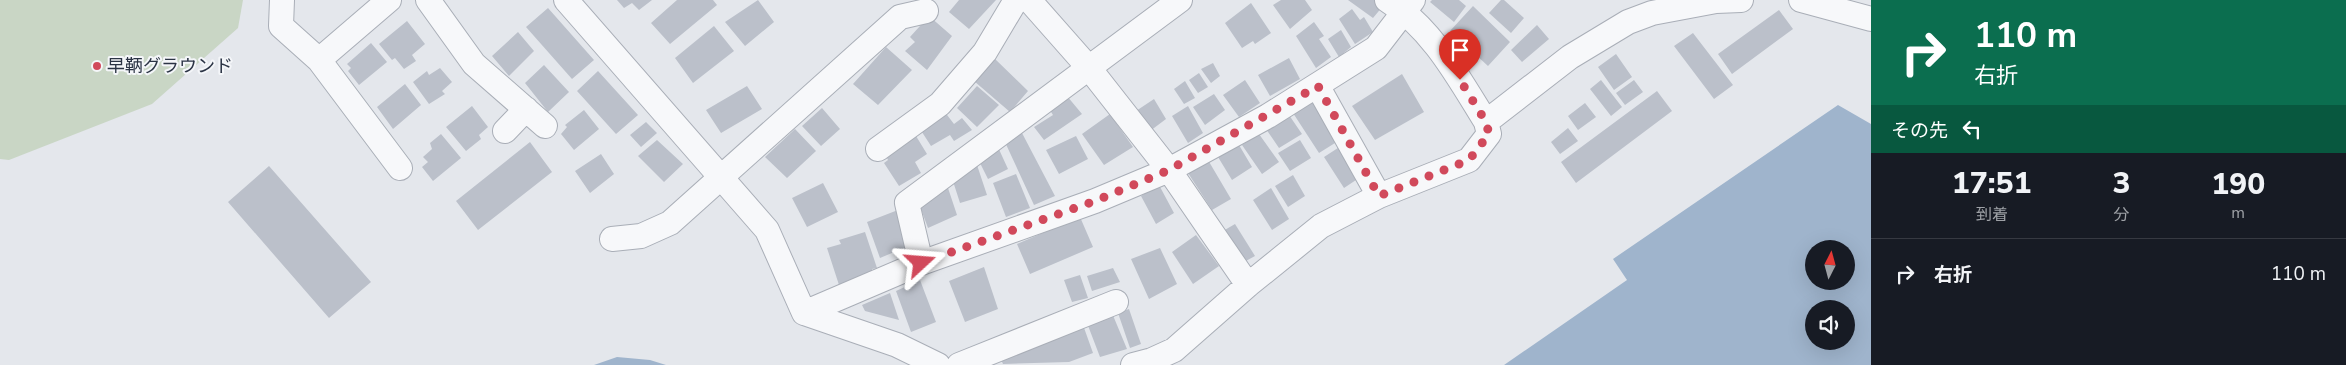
<!DOCTYPE html>
<html lang="ja">
<head>
<meta charset="utf-8">
<style>
  body { margin:0; font-family:"Nunito Sans","Noto Sans JP",sans-serif; background:#242831; color:#f1f3f6; height:100vh; display:flex; flex-direction:column; font-size:19px; white-space:nowrap }
  * { box-sizing:border-box; margin:0 }
  p { font-size:16px; color:#9ea1a6 }
  .icon { flex:none; width:28px; height:28px; fill:none; stroke:currentColor; stroke-width:2; stroke-linecap:round; stroke-linejoin:round }
  .map { position:relative; flex:1; overflow:hidden }
  .side { display:flex; flex-direction:column; background:#171b24; width:475px }
  .side>* { flex:none }
  .hud { background:#0b6e4f; color:#fff; overflow:hidden }
  .needle { width:32px; rotate:6deg }
  .fabs { position:absolute; left:1805px; top:240px; display:grid; gap:10px }
  .fabs a { display:grid; place-items:center; width:50px; height:50px; border-radius:50%; background:#171b24; box-shadow:0 5px 20px #0002; font-size:25px }
  .pin { position:absolute; display:grid; place-items:center; width:42px; height:42px; color:#fff; margin:-51px -21px; border-radius:50% 50% 50% 0; rotate:-45deg; box-shadow:0 0 5px #0007 }
  .pin .icon { rotate:45deg }
  .me { position:absolute; width:55px; margin:-28px; rotate:71deg; stroke-linejoin:round; filter:drop-shadow(0 0 4px #0008) }
  .turn { display:flex; align-items:center; gap:18px; height:105px; padding:0 20px; font-size:22px }
  .turn .icon { width:65px; height:65px; stroke-width:2.5 }
  .turn b { display:block; font-size:35px; line-height:42px }
  .then { display:flex; align-items:center; height:48px; padding:0 20px; background:#0003; gap:10px; font-size:19px }
  .eta { display:flex; justify-content:space-evenly; align-items:center; height:85px; text-align:center }
  .eta b { font-size:30px; font-weight:800; line-height:35px }
  ul { padding:0; list-style:none }
  li { display:flex; align-items:center; gap:15px; height:70px; padding:0 20px; border-top:1px solid #363941 }
  li div { flex:1 }
  li b { display:block; font-size:19px }
  li em { font-style:normal }
  main { display:flex; flex:1; min-height:0 }
  .map>svg:first-child { display:block }
  .green { fill:#c9d6c5 }
  .water { fill:#9fb4cc; fill-rule:evenodd }
  .building { fill:#bbc0ca }
  .lines { fill:none; stroke-linecap:round; stroke-linejoin:round }
  .minor-casing { stroke:#a9aeb7; stroke-width:26 }
  .minor { stroke:#f7f8fa; stroke-width:24 }
  .route { stroke:#d1495b; stroke-width:9; stroke-dasharray:0 16.2 }
  .poi-dot { fill:#d1495b; stroke:#f4f6f9; stroke-width:2 }
  .labels { text-anchor:middle; dominant-baseline:central; stroke-width:4; stroke-linejoin:round; paint-order:stroke }
  .poi-label { font-size:18px; fill:#2b3445; stroke:#f4f6f9; text-anchor:start }
</style>
</head>
<body>
<main>
<div class="map">
<svg width="1871" height="365" viewBox="0 0 1871 365">
  <rect width="100%" height="100%" fill="#e4e7ec"/>
  <!-- green -->
  <path class="green" d="M0 0H243L238 28 152 104 9 160 0 159Z"/>
  <!-- water -->
  <path class="water" d="M1838 105 1871 124V365H1504L1627 280 1613 259ZM1814 249H1846V281H1814ZM1814 309H1846V341H1814Z
    M617 357 650 360 666 365H594Z"/>
  <!-- building -->
  <path class="building" d="M617 0H652L639 10 632 3 624 8Z
    M677 0H713L717 5 670 44 651 23Z
    M758 0 774 22 745 46 725 22Z
    M959 0H996L969 29 949 12Z
    M1281 0H1305L1312 10 1290 29 1273 5Z
    M1348 0H1374L1383 6 1373 18Z
    M1432 0H1459L1466 6 1454 22 1430 2Z
    M1501 0H1504L1524 18 1511 33 1489 13Z
    M1251 3 1271 33 1255 44 1253 41 1242 48 1225 23Z
    M1473 6 1510 42 1488 66 1450 31Z
    M548 8 594 60 572 79 526 27Z
    M1352 9 1360 20 1364 17 1373 32 1355 44 1339 19Z
    M1779 10 1793 29 1732 74 1718 54Z
    M929 16 952 36 927 70 905 51 915 42 910 37Z
    M407 21 425 44 412 55 416 61 404 69 395 58 392 60 379 44Z
    M1314 22 1324 36 1319 39 1331 57 1316 68 1296 36Z
    M1537 25 1549 39 1522 62 1511 50Z
    M714 26 734 51 693 83 675 58Z
    M1341 30 1351 47 1339 57 1328 39Z
    M518 32 534 51 509 76 492 56Z
    M1693 33 1733 85 1714 99 1674 46Z
    M371 43 387 62 359 85 348 71 351 68 347 64Z
    M886 47 912 70 878 105 853 84Z
    M1616 54 1632 77 1614 90 1598 67Z
    M993 57 1028 91 1010 112 974 81Z
    M1289 58 1300 79 1270 96 1258 75Z
    M1213 63 1220 76 1211 83 1201 69Z
    M544 65 569 92 548 112 525 83Z
    M440 68 452 82 442 91 445 94 429 104 413 82 427 71 429 75Z
    M598 71 638 115 616 134 577 91Z
    M1199 73 1208 87 1198 93 1189 80Z
    M1402 74 1424 112 1375 140 1352 106Z
    M1245 80 1260 103 1239 117 1223 95Z
    M1601 80 1622 107 1611 116 1590 89Z
    M1634 80 1643 92 1625 105 1616 93Z
    M1185 81 1195 98 1184 104 1174 89Z
    M405 84 421 105 393 129 377 107Z
    M747 86 762 109 721 133 706 110Z
    M977 86 999 105 977 127 957 108Z
    M1657 91 1672 111 1576 183 1561 162Z
    M1214 94 1225 110 1205 125 1193 107Z
    M1067 96 1082 114 1044 140 1034 127 1053 115 1048 107Z
    M1154 99 1166 119 1150 131 1136 111Z
    M1315 101 1333 130 1330 133 1335 143 1319 153 1293 113Z
    M1585 103 1596 117 1578 130 1568 116Z
    M472 106 488 127 479 135 481 139 466 151 446 127Z
    M1188 106 1203 133 1188 143 1172 116Z
    M822 108 840 129 821 146 802 126Z
    M584 110 599 129 574 150 561 134 567 127 565 125Z
    M944 111 954 124 962 118 972 130 954 141 950 135 931 146 920 129Z
    M1110 114 1133 147 1104 165 1082 134Z
    M1289 115 1302 134 1279 148 1266 129Z
    M646 122 657 133 641 147 630 135Z
    M1568 128 1578 141 1560 154 1551 142Z
    M795 129 816 151 787 178 765 157Z
    M1022 133 1055 196 1034 205 1004 140Z
    M441 134 461 158 433 181 422 167 428 162 423 157 432 149 430 143Z
    M1259 134 1279 162 1262 174 1242 145Z
    M916 136 927 154 915 162 921 173 899 186 884 163 888 160 886 156Z
    M1076 136 1088 159 1059 174 1046 150Z
    M657 140 683 164 664 182 638 156Z
    M1300 140 1311 158 1290 171 1278 153Z
    M530 142 552 172 478 230 456 201Z
    M997 145 1008 169 988 179 977 157Z
    M1239 145 1252 167 1232 180 1218 157Z
    M1341 146 1359 178 1344 188 1324 157Z
    M601 154 614 174 590 193 575 171Z
    M1208 160 1231 199 1212 210 1188 173Z
    M977 165 987 195 960 203 951 175Z
    M269 166 371 282 329 318 228 202Z
    M1016 174 1030 208 1006 217 993 183Z
    M1293 175 1305 196 1288 207 1275 186Z
    M823 183 838 212 807 227 792 198Z
    M1159 185 1174 213 1156 224 1141 196Z
    M948 188 957 215 928 228 918 201Z
    M1271 188 1289 219 1272 230 1253 200Z
    M898 210 911 245 880 258 867 222Z
    M1080 217 1093 247 1030 274 1017 244Z
    M1235 224 1255 256 1244 262 1223 231Z
    M865 232 877 268 872 269 873 276 839 285 827 248 841 244 839 240Z
    M1196 235 1219 266 1193 284 1172 252Z
    M1160 248 1177 284 1149 299 1131 259Z
    M984 267 998 309 965 322 949 281Z
    M1113 268 1120 282 1092 291 1087 276Z
    M1080 275 1088 298 1072 302 1064 280Z
    M920 280 936 322 911 332 896 291Z
    M890 293 899 320 865 311 862 305Z
    M1129 309 1141 344 1130 348 1118 313Z
    M1112 313 1127 349 1100 357 1087 323Z
    M1083 325 1093 353 1069 362 1003 364 999 355Z"/>
  <g class="lines">
    <!-- minor casing -->
    <g class="minor-casing">
      <path id="minor" d="M282 0 281 26 319 60 389 0
        M428 0 474 64 545 126
        M566 0 767 230 804 313 897 345 938 365
        M1029 0 1089 68 1169 170 1248 285
        M1387 0C1432 28 1458 77 1486 122
        M1801 0 1871 19
        M319 60 400 168
        M1318 87 1379 196
        M505 131 526 109
        M878 149 940 104 985 52 1016 0
        M612 239 641 236 670 223 900 17 926 11
        M921 263 907 203 1180 0
        M804 313 921 263 1095 201 1169 170 1268 116 1376 48 1413 0
        M959 365 1116 302
        M1133 365 1152 360 1174 350 1248 285 1321 226 1379 196 1469 160 1489 134 1486 122 1570 57 1628 22 1652 13 1716 1 1741 0"/>
    </g>
    <!-- minor -->
    <use href="#minor" class="minor"/>
  </g>
  <g class="lines">
    <!-- route -->
    <path class="route" d="M921 263 1095 201 1169 170 1318 86 1379 196 1469 160 1489 134 1486 122 1460 80"/>
  </g>
  <!-- markers -->
  <circle class="poi-dot" cx="97" cy="66" r="5"/>
  <g class="labels">
    <!-- poi labels -->
    <g class="poi-label">
      <text x="107" y="66">早鞆グラウンド</text>
    </g>
  </g>
</svg>
<div class="fabs">
<a><svg class="needle" viewBox="-14 -14 28 28"><path d="M0-13l5 13h-10z" fill="#e53935"/><path d="M0 13l5-13h-10z" fill="#9ea1a6"/></svg></a>
<a><svg class="icon" aria-label="sound" viewBox="0 0 24 24"><path d="M4 9h4l5-4v14l-5-4H4zM17 9q2 3 0 6"/></svg></a>
</div>
<div class="pin" style="left:1460px;top:80px;background:#d93025"><svg class="icon" aria-label="arrive" viewBox="0 0 24 24"><path d="M6 21V4h12l-3 4 3 4H6"/></svg></div>
<svg class="me" style="left:921px;top:263px" viewBox="-20 -20 40 40"><path d="M0-17L14 15 0 8-14 15z" fill="#d1495b" stroke="#fff" stroke-width="4"/></svg>
</div>
<section class="side">
<div class="hud">
<div class="turn"><svg class="icon" aria-label="right" viewBox="0 0 24 24"><path d="M7 20v-9h11M14 6l5 5-5 5"/></svg><div><b>110 m</b>右折</div></div>
<div class="then">その先<svg class="icon" aria-label="left" viewBox="0 0 24 24"><path d="M17 20v-9H6M10 6l-5 5 5 5"/></svg></div>
</div>
<div class="eta">
<div><b>17:51</b><p>到着</p></div>
<div><b>3</b><p>分</p></div>
<div><b>190</b><p>m</p></div>
</div>
<ul>
<li><svg class="icon" aria-label="right" viewBox="0 0 24 24"><path d="M7 20v-9h11M14 6l5 5-5 5"/></svg><div><b>右折</b></div><em>110 m</em></li>
</ul>
</section>
</main>
</body>
</html>
